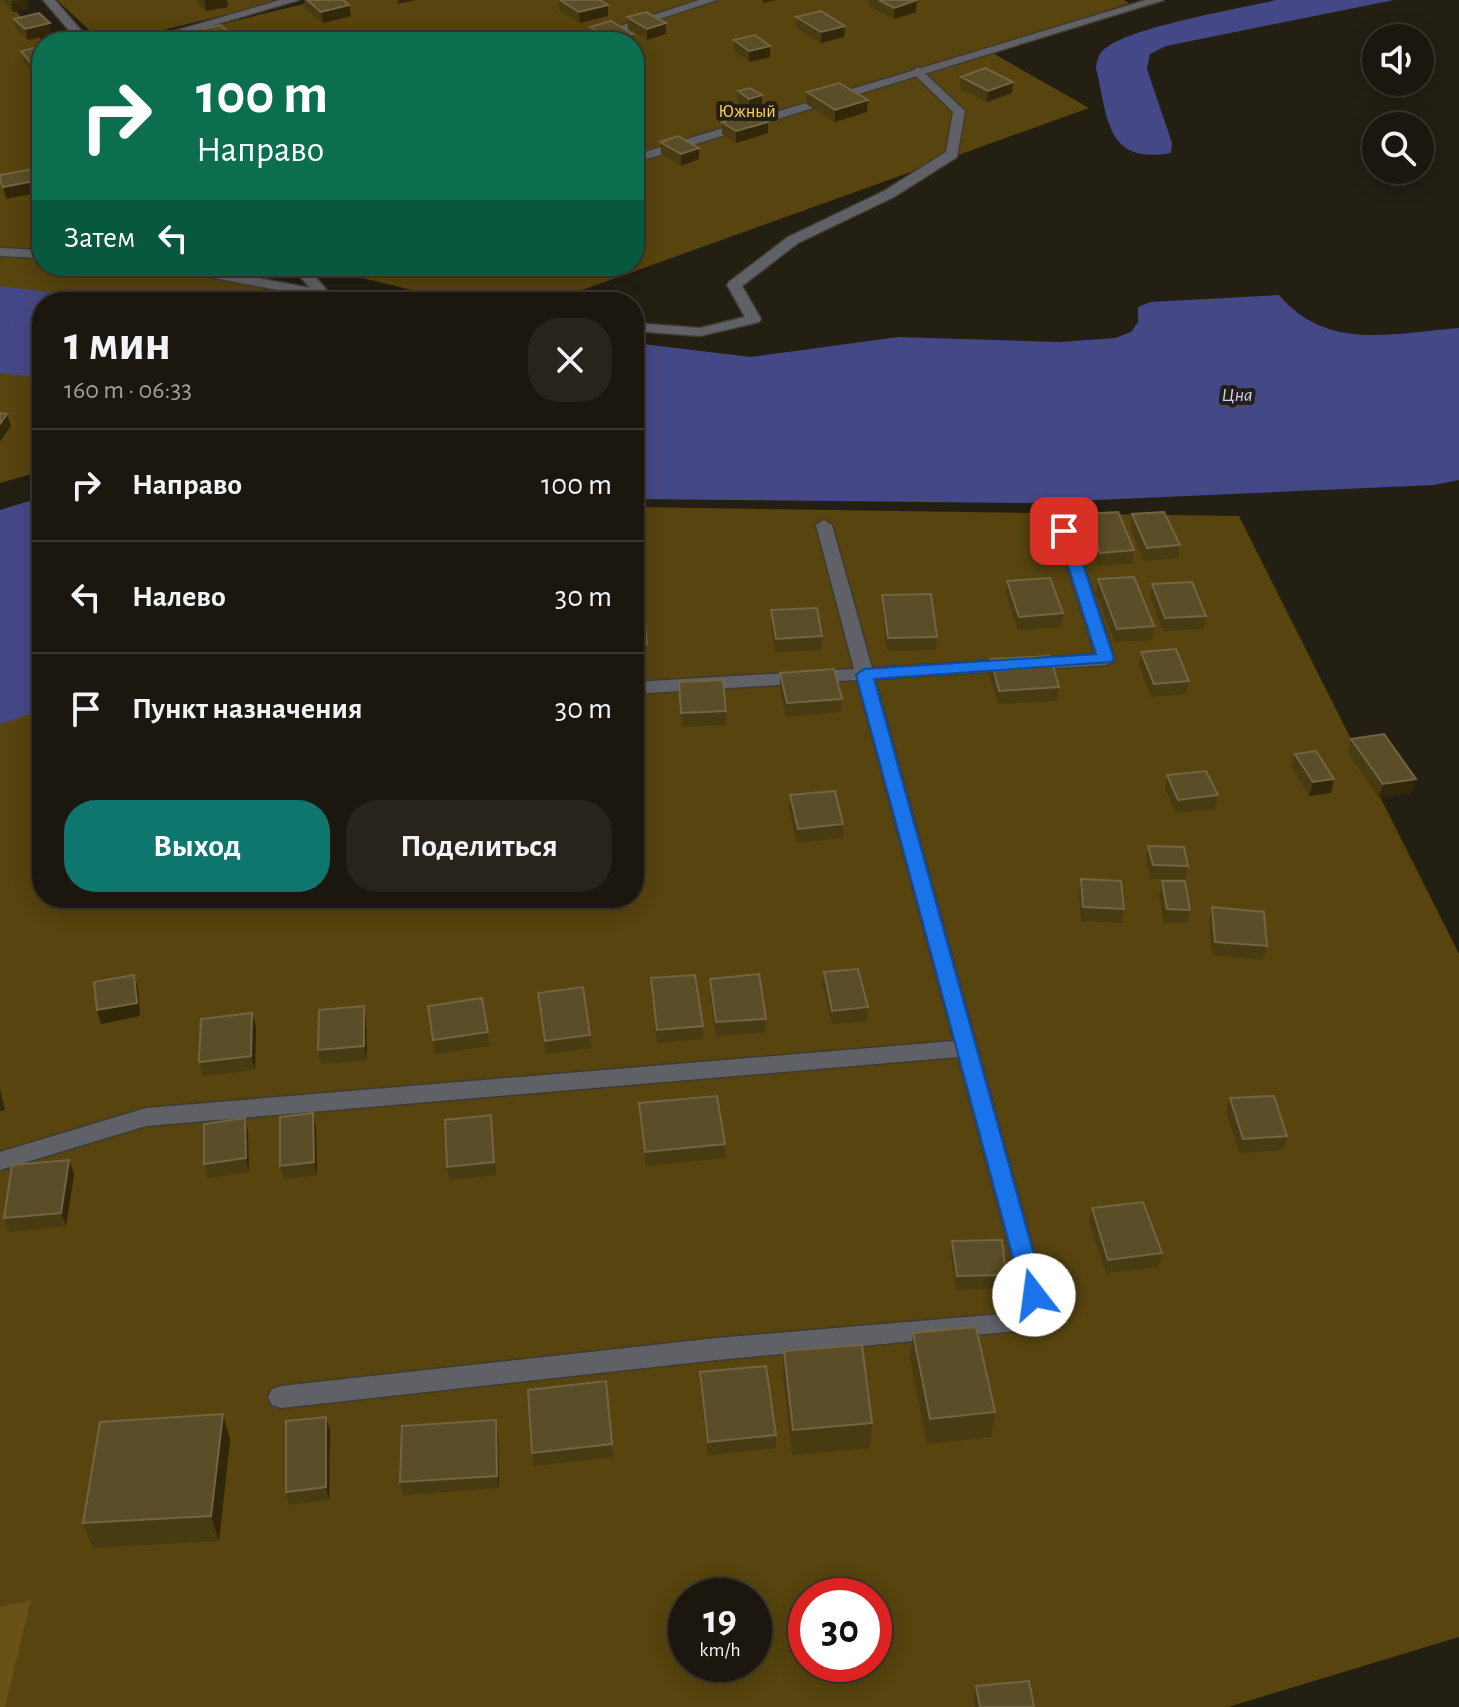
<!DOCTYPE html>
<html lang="ru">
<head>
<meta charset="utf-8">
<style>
  body { margin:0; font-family:"Alegreya Sans",sans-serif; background:#28241c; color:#f1f3f6; height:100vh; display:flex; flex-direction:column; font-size:30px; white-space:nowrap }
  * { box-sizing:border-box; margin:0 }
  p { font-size:26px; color:#a09f9e }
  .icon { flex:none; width:44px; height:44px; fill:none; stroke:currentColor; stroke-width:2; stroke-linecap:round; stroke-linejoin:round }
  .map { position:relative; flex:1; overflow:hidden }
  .sheet { position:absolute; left:32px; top:292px; width:612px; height:616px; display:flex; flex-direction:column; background:#1b170e; border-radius:32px; box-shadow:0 4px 20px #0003,0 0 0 2px #39362e }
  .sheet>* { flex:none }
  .banner { position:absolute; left:32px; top:32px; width:612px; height:244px; border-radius:32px; box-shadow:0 4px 20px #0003,0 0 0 2px #39362e; background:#0b6e4f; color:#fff; overflow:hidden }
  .controls { position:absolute; left:1362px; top:24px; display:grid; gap:16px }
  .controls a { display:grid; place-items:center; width:72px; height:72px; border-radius:50%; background:#1b170e; box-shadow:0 4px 20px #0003,0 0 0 2px #39362e; font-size:40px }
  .speed { position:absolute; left:668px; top:1578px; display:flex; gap:16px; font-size:40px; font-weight:700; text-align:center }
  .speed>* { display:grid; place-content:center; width:104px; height:104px; border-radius:50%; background:#1b170e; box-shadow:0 4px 20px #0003,0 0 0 2px #39362e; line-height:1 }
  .speed small { font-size:20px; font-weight:400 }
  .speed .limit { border:12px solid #d22; background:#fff; color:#111 }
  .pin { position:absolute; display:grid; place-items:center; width:68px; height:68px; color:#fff; margin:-34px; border-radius:16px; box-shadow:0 4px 12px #0006 }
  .me { position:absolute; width:88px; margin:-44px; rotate:345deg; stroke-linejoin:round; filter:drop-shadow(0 0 6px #0008) }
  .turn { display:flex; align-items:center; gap:28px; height:168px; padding:0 32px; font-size:36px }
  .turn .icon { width:104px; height:104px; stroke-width:2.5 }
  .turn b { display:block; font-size:56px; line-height:68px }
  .then { display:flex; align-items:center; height:76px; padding:0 32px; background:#0003; gap:16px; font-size:30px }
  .round { display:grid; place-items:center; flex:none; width:84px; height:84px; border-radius:32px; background:#28241c }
  .headline { display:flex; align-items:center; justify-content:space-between; height:136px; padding:0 32px }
  h1 { font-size:48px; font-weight:700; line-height:60px }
  .action { display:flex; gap:16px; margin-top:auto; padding:16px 32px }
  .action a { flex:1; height:92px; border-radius:32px; background:#0f766e; color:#fff; font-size:32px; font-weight:700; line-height:92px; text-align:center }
  .action a+a { background:#28241c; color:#f1f3f6 }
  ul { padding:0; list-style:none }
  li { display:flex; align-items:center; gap:24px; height:112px; padding:0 32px; border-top:2px solid #39362e }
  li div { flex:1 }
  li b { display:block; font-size:30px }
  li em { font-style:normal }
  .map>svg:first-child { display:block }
  .green { fill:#57440e; fill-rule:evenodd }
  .forest { fill:#685216 }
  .water { fill:#454886 }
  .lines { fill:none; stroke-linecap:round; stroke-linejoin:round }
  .lane-casing { stroke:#403b30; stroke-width:3 }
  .street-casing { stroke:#403b30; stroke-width:3 }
  .lane { fill:#606167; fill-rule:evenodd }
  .street { fill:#606167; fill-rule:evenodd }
  .wall { fill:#483a11 }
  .shaded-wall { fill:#322708 }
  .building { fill:#5a4d27; stroke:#716544; stroke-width:2 }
  .route { fill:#1a73e8; stroke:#114b97; stroke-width:2 }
  .labels { text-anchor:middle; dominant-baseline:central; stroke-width:8; stroke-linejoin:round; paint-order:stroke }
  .far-park-label { font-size:18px; fill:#f8cf66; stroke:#241f13 }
  .far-water-label { font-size:20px; font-style:italic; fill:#cbd0f6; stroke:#241f13 }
</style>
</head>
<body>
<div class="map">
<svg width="1459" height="1707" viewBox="0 0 1459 1707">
  <rect width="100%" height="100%" fill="#241f13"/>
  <!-- green -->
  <path class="green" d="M0 0H6L44 42 42 266H244L276 302H42V471L0 483Z
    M57 0H287L113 42H102Z
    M320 0H1124L1129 3 989 51 1089 108 549 302H462L337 272 331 266H634V42H148Z
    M634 507 1239 516 1459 954V1637L1228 1707H0V719L42 702V898H634ZM686 1596H754V1664H686ZM806 1596H874V1664H806Z"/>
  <!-- forest -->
  <path class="forest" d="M31 1600 5 1707H0V1607Z"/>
  <!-- water -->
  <path class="water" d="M1276 0H1394L1166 46 1150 54 1147 69 1172 143 1171 153C1105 165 1108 117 1096 68 1097 59 1099 52 1107 47 1136 26 1237 9 1276 0Z
    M0 286 129 302H42V378L0 373Z
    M1279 295C1327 352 1393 333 1459 328V480L1434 485 1028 503 634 499V343L751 357 898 337 1060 342 1115 338 1131 332 1138 322V307L1150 302Z
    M42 497V710L0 724V510Z"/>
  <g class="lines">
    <!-- lane casing -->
    <g class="lane-casing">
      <path id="lane" d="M43 0H55L91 42H79Z
        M280 0H299L156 42H137Z
        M699 0H717L589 42H571Z
        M1146 0H1164L634 163V155Z
        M291 266H306L326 289V295H316Z"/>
    </g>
    <!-- street casing -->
    <g class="street-casing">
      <path id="street" d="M918 67 965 111 957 157 894 197 798 243 742 286 761 319 759 322 700 336 634 331V323L700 328 745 317 727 285 729 282 788 237 884 191 946 152 953 112 914 74 912 71Z
        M0 248 42 250V258L0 256Z
        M165 266H195L364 298 371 302H341L172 270Z
        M824 520 832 525 872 668 1095 654 1056 531 1064 526 1072 531 1115 659 1106 665 875 679 1046 1295 1017 1331 717 1360 281 1408 272 1405 268 1397 272 1389 281 1386 717 1338 1002 1314 1021 1292 958 1057 146 1126 0 1170V1152L146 1108 954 1041 857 680 634 694V682L854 669 816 525Z"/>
    </g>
    <!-- lane -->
    <use href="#lane" class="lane"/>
    <!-- street -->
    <use href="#street" class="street"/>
  </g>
  <!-- wall -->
  <path class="wall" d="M3 0H27L28 8 13 12 4 2Z
    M194 0H227L228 7 206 11Z
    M304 0H343L349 5 351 16 323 23 305 9Z
    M558 0H600L608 16 580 23 559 10Z
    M868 0H916V12L894 19 868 6Z
    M627 17 666 23V34L647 40 628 28Z
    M796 17 845 26 844 37 821 43 796 28Z
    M14 19 52 34 28 40 17 30Z
    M590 27 633 34V42H597L591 38Z
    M191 32 235 42H192Z
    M734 40 770 57 749 62 734 51Z
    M42 46V71L33 73 24 62 21 51Z
    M961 77 1013 82 1012 93 987 102 960 89Z
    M738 91 762 95V106L749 110 738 103Z
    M807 92 867 112 835 122 806 104Z
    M722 122 768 133 736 143 722 134Z
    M660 142 699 148V159L681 166 661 154Z
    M1084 514 1134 550 1132 563 1098 566 1082 527Z
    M1132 514 1180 545 1178 558 1144 561 1130 527Z
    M1098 579 1154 626 1152 640 1115 642 1096 593Z
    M1007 581 1063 613 1061 627 1018 630 1006 594Z
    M1152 584 1206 616 1204 629 1163 631 1150 597Z
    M882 595 937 637 936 650 887 651 882 608Z
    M771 610 822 636 821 650 775 652 771 624Z
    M634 614H644L647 658H634Z
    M1141 652 1189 681 1186 694 1151 697 1139 665Z
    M991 659 1059 687 1057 701 998 704 989 673Z
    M780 673 842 699 841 712 786 717 780 686Z
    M679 682 726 711V725L682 727Z
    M634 687 637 724H634Z
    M1351 739 1412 792 1379 798 1348 753Z
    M1295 754 1331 793 1309 796 1291 767Z
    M1167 775 1218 795 1215 809 1176 813 1165 789Z
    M790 795 843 824V838L797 843 789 809Z
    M1148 846 1188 866 1185 879H1150L1146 860Z
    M1081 879 1124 909 1122 923 1081 921 1079 893Z
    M1162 881 1190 910 1187 923H1164L1159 895Z
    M1212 907 1267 946 1263 960 1212 955 1209 920Z
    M824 972 868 1007 867 1021 832 1024 823 986Z
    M651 978 703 1026V1039L657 1043Z
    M710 979 766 1019V1032L716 1036 710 992Z
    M538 993 590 1035 591 1048 546 1054Z
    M364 1006 366 1020 367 1060 321 1064 318 1050Z
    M428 1006 488 1032 489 1046 435 1054Z
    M252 1013 256 1027 255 1070 203 1076 199 1062Z
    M1230 1098 1287 1136 1283 1150 1240 1153 1226 1112Z
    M639 1103 725 1144V1158L646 1166Z
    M313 1113 316 1127 317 1175 284 1179 280 1166Z
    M245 1118 248 1132 249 1172 208 1178 204 1164Z
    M493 1129 496 1175 449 1180 447 1167Z
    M69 1160 74 1174 66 1226 9 1232 4 1218Z
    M1092 1208 1162 1253 1159 1267 1106 1273 1089 1221Z
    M952 1241 1006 1275 1004 1288 956 1290 951 1255Z
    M913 1333 995 1412 991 1437 927 1444 910 1359Z
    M784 1351 872 1423 870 1448 792 1455 783 1376Z
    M700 1372 776 1435V1448L708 1455 700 1385Z
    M606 1381 613 1457 533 1466 532 1453Z
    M223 1414 230 1440 219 1541 93 1548 83 1523Z
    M326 1417 330 1430 329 1500 289 1505 286 1492Z
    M496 1420 498 1433 499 1488 403 1495 400 1482Z
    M976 1686 1034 1707H975L974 1698Z"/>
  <!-- shaded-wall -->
  <path class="shaded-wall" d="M27 0 28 8 13 12 11 1Z
    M204 0H227L228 7 206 11Z
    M398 0H415L398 4Z
    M763 0H776L763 3Z
    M917 0 916 12 894 19V8Z
    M349 5 351 16 323 23 321 12Z
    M608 5V16L580 23 579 12Z
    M50 23 52 34 28 40 25 29Z
    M666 23V34L647 40V29Z
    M845 26 844 37 821 43V32Z
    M633 34V42H612V40Z
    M234 36 235 42H211Z
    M770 46V57L749 62V51Z
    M42 59V71L33 73 30 62Z
    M1013 82 1012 93 987 102 988 91Z
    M762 95V106L749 110V99Z
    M868 100 867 112 835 122V110Z
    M768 122V133L736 143V131Z
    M699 148V159L681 166V154Z
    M39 180 42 192 6 199 3 187Z
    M7 414 11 426 0 442V424Z
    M1334 779 1331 793 1309 796 1313 782Z
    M1416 779 1412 792 1379 798 1383 784Z
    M67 898H88L68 902Z
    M134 975 138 988 140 1016 101 1024 97 1010Z
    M364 1006 366 1020 367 1060 364 1046Z
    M252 1013 256 1027 255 1070 251 1056Z
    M0 1089 5 1110 0 1111Z
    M313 1113 316 1127 317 1175 314 1162Z
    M245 1118 248 1132 249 1172 246 1158Z
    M69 1160 74 1174 66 1226 61 1213Z
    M223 1414 230 1440 219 1541 211 1516Z
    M326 1417 330 1430 329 1500 326 1487Z
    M496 1420 498 1433 499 1488 497 1476Z"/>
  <!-- building -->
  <path class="building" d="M307 0H343L349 5 321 12Z
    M560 0H600L608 5 579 12Z
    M879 0H917L894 8Z
    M821 11 845 26 821 32 796 17Z
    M646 12 666 23 647 29 627 17Z
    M39 13 50 23 25 29 14 19Z
    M611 21 633 34 612 40 590 27Z
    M220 25 234 36 211 42H203L191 32Z
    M755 35 770 46 749 51 734 40Z
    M438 36 446 42H415Z
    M551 38 557 42H538Z
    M42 46V59L30 62 21 51Z
    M985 68 1013 82 988 91 961 77Z
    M839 83 868 100 835 110 807 92Z
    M750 88 762 95 749 99 738 91Z
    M753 113 768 122 736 131 722 122Z
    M678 136 699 148 681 154 660 142Z
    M33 169 39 180 3 187 0 180V175Z
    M0 413 7 414 0 424Z
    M1118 512 1134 550 1100 553 1084 514Z
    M1164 512 1180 545 1147 548 1132 514Z
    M1134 577 1154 626 1117 629 1098 579Z
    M1050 578 1063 613 1019 617 1007 581Z
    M1192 582 1206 616 1165 618 1152 584Z
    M931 594 937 637 888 638 882 595Z
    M817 608 822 636 776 639 771 610Z
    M634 614H644L647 644 634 645Z
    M1176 649 1189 681 1154 684 1141 652Z
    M1050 656 1059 687 999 691 991 659Z
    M834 669 842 699 787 703 780 673Z
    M723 680 726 711 681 713 679 682Z
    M634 687 636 710H634Z
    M1384 734 1416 779 1383 784 1351 739Z
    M1316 751 1334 779 1313 782 1295 754Z
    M1206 771 1218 795 1178 800 1167 775Z
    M835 791 843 824 798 829 790 795Z
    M1148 846 1184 847 1188 866 1153 865Z
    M1081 879 1121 881 1124 909 1083 907Z
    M1162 881H1185L1190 910 1167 909Z
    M1212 907 1264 912 1267 946 1215 942Z
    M858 969 868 1007 832 1011 824 972Z
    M759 974 766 1019 716 1022 710 979Z
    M134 975 137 1003 97 1010 94 982Z
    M695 975 703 1026 657 1030 651 978Z
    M583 987 590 1035 545 1041 538 993Z
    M482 998 488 1032 433 1040 428 1006Z
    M364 1006V1046L318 1050 319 1010Z
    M252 1013 251 1056 199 1062 201 1019Z
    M717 1096 725 1144 645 1152 639 1103Z
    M1274 1096 1287 1136 1243 1139 1230 1098Z
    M313 1113 314 1162 280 1166V1117Z
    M491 1115 494 1162 447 1167 445 1120Z
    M245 1118 246 1158 204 1164V1124Z
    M69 1160 61 1213 4 1218 12 1165Z
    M1143 1202 1162 1253 1108 1260 1092 1208Z
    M1002 1240 1006 1275 957 1276 952 1241Z
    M976 1327 995 1412 930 1419 913 1333Z
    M862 1345 872 1423 793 1430 784 1351Z
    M766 1366 776 1435 708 1442 700 1372Z
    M606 1381 612 1444 532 1453 528 1390Z
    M223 1414 211 1516 83 1523 100 1422Z
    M326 1417V1487L286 1492V1421Z
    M496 1420 497 1476 400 1482 402 1426Z
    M1029 1681 1034 1707H980L976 1686Z"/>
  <!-- route -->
  <path class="route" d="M1064 527 1072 531 1114 659 1111 662 874 679 1045 1295 1042 1301H1026L1023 1295 856 675 864 669 1096 654 1057 531Z"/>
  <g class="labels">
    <!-- far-park labels -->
    <g class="far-park-label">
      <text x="747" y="112">Южный</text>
    </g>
    <!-- far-water labels -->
    <g class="far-water-label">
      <text x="1237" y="395">Цна</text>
    </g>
  </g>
</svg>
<div class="controls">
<a><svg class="icon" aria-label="sound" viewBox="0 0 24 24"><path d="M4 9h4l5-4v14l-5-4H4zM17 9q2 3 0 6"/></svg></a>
<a><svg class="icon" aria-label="search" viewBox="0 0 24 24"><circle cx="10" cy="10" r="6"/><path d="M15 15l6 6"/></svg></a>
</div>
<div class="speed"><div>19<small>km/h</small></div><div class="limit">30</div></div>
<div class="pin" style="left:1064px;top:531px;background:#d93025"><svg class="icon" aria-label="arrive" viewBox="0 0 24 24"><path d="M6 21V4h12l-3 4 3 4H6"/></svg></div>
<svg class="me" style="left:1034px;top:1295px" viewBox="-20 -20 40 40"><circle r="19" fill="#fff"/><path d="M0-13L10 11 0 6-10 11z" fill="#1a73e8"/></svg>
<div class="banner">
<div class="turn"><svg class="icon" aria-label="right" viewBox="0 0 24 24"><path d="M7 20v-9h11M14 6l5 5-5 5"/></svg><div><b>100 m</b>Направо</div></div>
<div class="then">Затем<svg class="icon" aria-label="left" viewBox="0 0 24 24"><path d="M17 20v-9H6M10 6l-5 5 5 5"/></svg></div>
</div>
<section class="sheet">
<div class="headline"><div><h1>1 мин</h1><p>160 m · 06:33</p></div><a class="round"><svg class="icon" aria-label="close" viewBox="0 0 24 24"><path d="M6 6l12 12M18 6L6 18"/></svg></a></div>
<ul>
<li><svg class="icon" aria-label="right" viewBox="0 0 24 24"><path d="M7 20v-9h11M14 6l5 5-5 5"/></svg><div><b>Направо</b></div><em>100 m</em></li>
<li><svg class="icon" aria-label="left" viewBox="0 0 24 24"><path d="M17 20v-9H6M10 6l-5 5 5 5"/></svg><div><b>Налево</b></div><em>30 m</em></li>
<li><svg class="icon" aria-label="arrive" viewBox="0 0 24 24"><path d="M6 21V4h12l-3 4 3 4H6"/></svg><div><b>Пункт назначения</b></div><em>30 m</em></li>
</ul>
<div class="action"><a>Выход</a><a>Поделиться</a></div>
</section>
</div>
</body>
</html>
